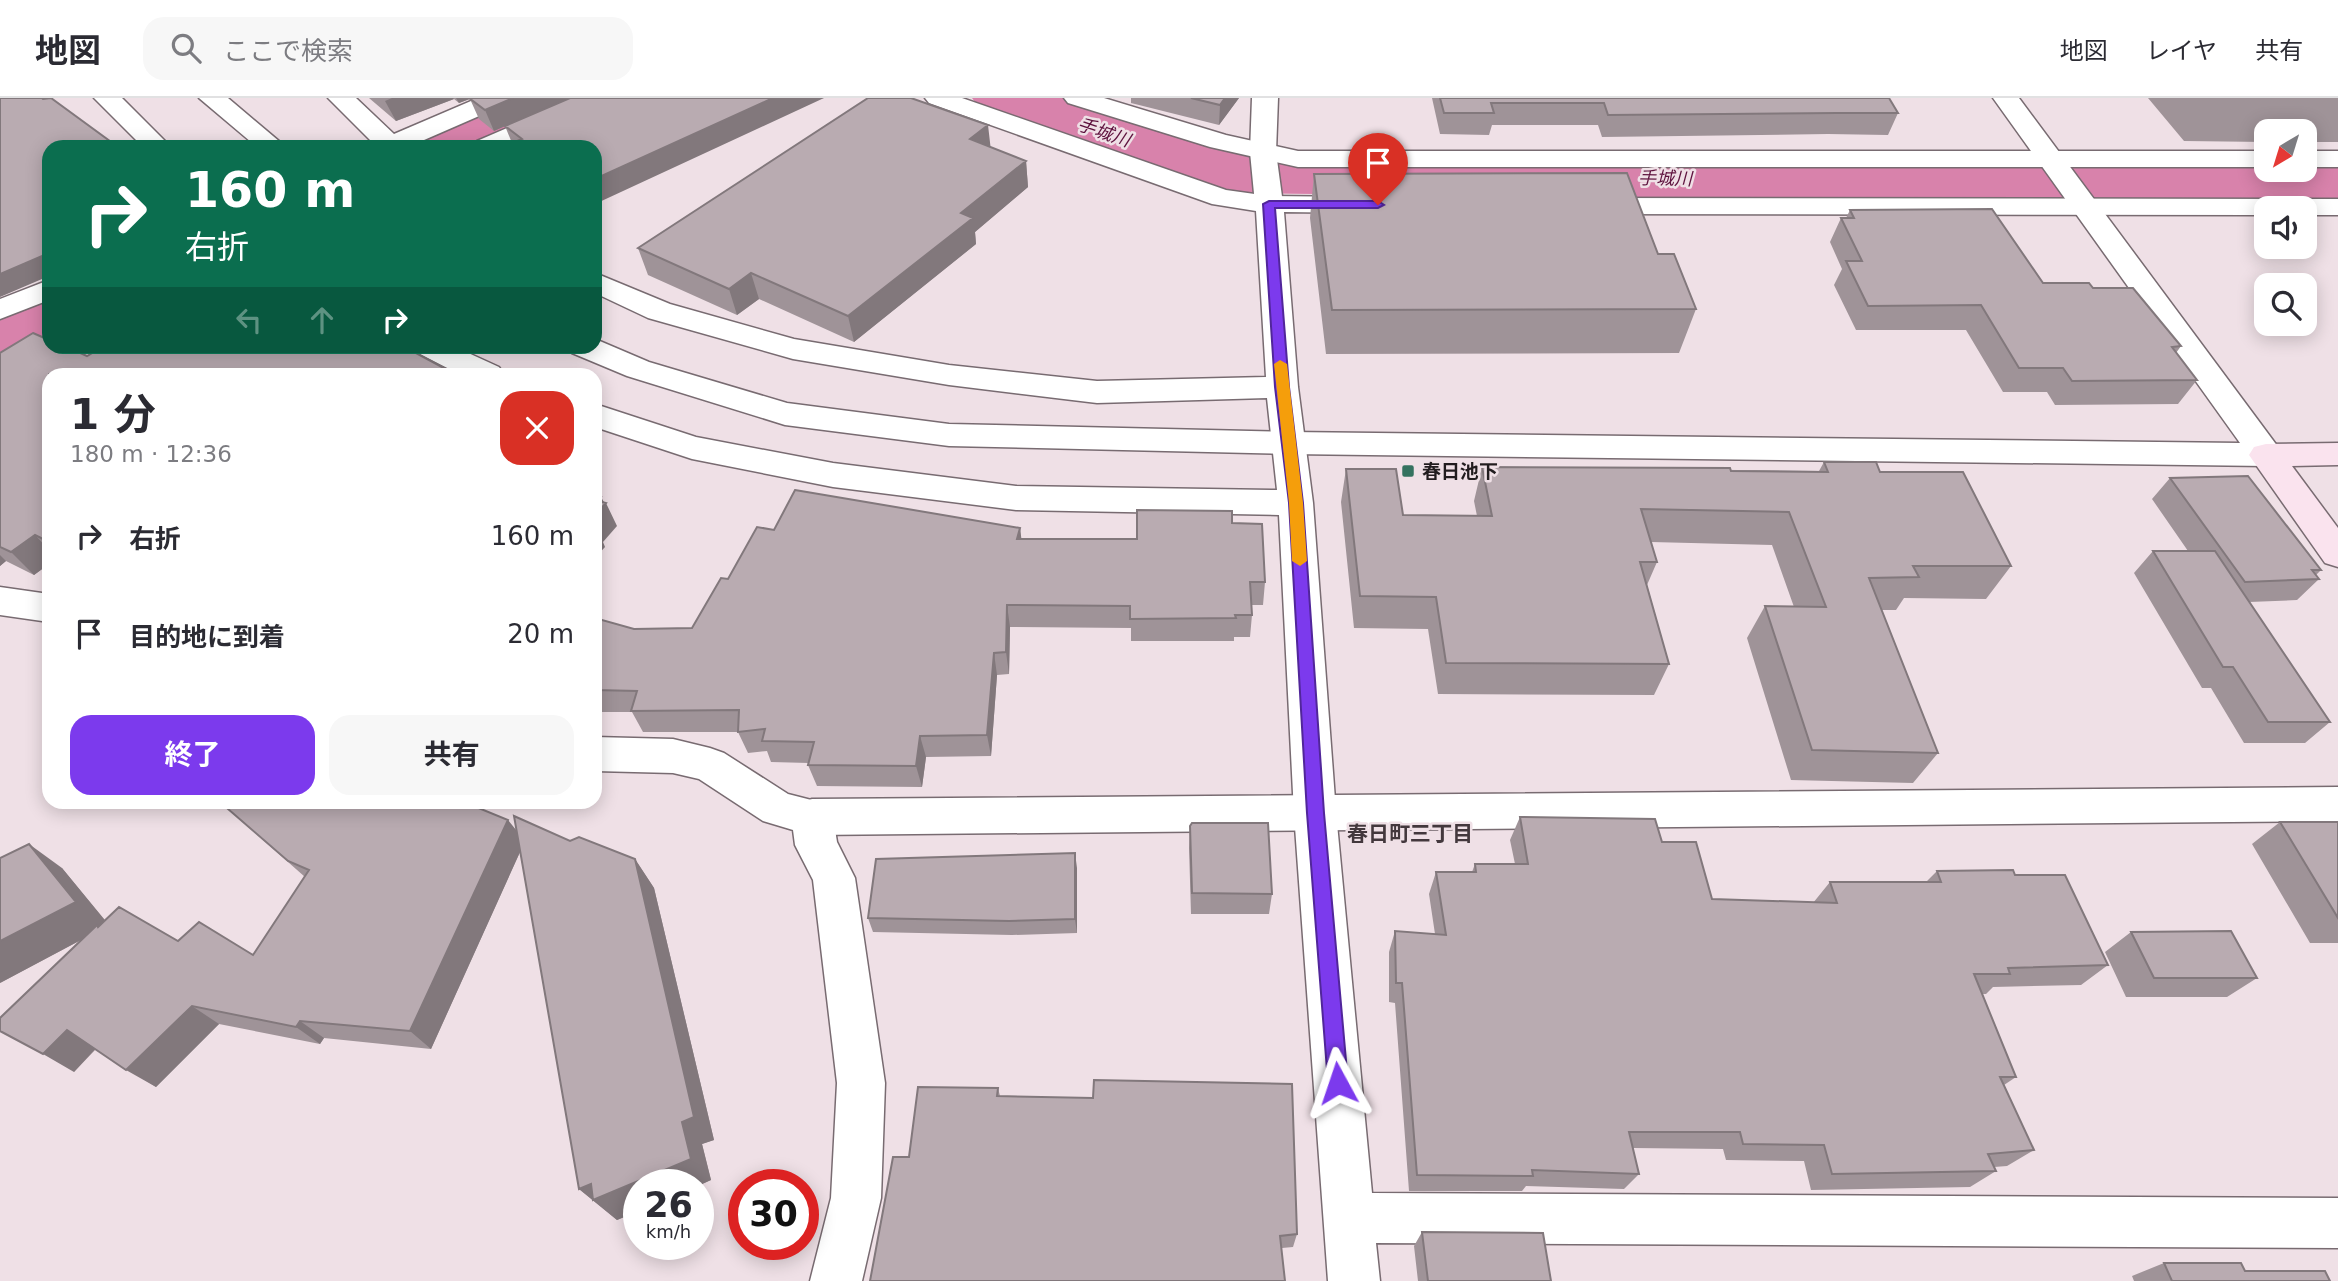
<!DOCTYPE html>
<html lang="ja">
<head>
<meta charset="utf-8">
<style>
  body { margin:0; font-family:"DejaVu Sans","Noto Sans JP",sans-serif; background:#f7f7f7; color:#2b2b33; height:100vh; display:flex; flex-direction:column; font-size:26px; white-space:nowrap }
  * { box-sizing:border-box; margin:0 }
  p { font-size:23px; color:#7c7c81 }
  .icon { flex:none; width:38px; height:38px; fill:none; stroke:currentColor; stroke-width:2; stroke-linecap:round; stroke-linejoin:round }
  .map { position:relative; flex:1; overflow:hidden }
  .side { position:absolute; left:42px; top:270px; width:560px; height:441px; display:flex; flex-direction:column; background:#fff; border-radius:21px; box-shadow:0 4px 18px #0003 }
  .side>* { flex:none }
  .top-card { position:absolute; left:42px; top:42px; width:560px; height:214px; border-radius:21px; box-shadow:0 4px 18px #0003; background:#0b6e4f; color:#fff; overflow:hidden }
  .needle { width:46px; rotate:218deg }
  .buttons { position:absolute; left:2254px; top:21px; display:grid; gap:14px }
  .buttons a { display:grid; place-items:center; width:63px; height:63px; border-radius:14px; background:#fff; box-shadow:0 4px 18px #0003; font-size:35px }
  .speed { position:absolute; left:623px; top:1071px; display:flex; gap:14px; font-size:35px; font-weight:700; text-align:center }
  .speed>* { display:grid; place-content:center; width:91px; height:91px; border-radius:50%; background:#fff; box-shadow:0 4px 18px #0003; line-height:1 }
  .speed small { font-size:18px; font-weight:400 }
  .speed .limit { border:10px solid #d22; background:#fff; color:#111 }
  .pin { position:absolute; display:grid; place-items:center; width:60px; height:60px; color:#fff; margin:-72px -30px; border-radius:50% 50% 50% 0; rotate:-45deg; box-shadow:0 0 7px #0007 }
  .pin .icon { rotate:45deg }
  .me { position:absolute; width:77px; margin:-38px; rotate:355deg; stroke-linejoin:round; filter:drop-shadow(0 0 5px #0008) }
  .turn { display:flex; align-items:center; gap:24px; height:147px; padding:0 28px; font-size:32px }
  .turn .icon { width:91px; height:91px; stroke-width:2.5 }
  .turn b { display:block; font-size:49px; line-height:60px }
  .lanes { display:flex; align-items:center; height:66px; padding:0 28px; background:#0003; justify-content:center; gap:35px; direction:ltr }
  .lanes .off { opacity:.35 }
  .round { display:grid; place-items:center; flex:none; width:74px; height:74px; border-radius:21px; background:#f7f7f7 }
  .headline { display:flex; align-items:center; justify-content:space-between; height:119px; padding:0 28px }
  h1 { font-size:42px; font-weight:700; line-height:52px }
  .primary-button { display:flex; gap:14px; margin-top:auto; padding:14px 28px }
  .primary-button a { flex:1; height:80px; border-radius:21px; background:#7c3aed; color:#fff; font-size:28px; font-weight:700; line-height:80px; text-align:center }
  .primary-button a+a { background:#f7f7f7; color:#2b2b33 }
  ul { padding:0; list-style:none }
  li { display:flex; align-items:center; gap:21px; height:98px; padding:0 28px }
  li div { flex:1 }
  li b { display:block; font-size:26px }
  li em { font-style:normal }
  header { display:flex; align-items:center; gap:42px; box-sizing:border-box; height:98px; padding:0 35px; background:#fff; border-bottom:2px solid #e1e1e2 }
  header strong { font-size:33px }
  nav { display:flex; gap:38px; margin-inline-start:auto; font-size:24px }
  .search { width:490px; height:63px; background:#f7f7f7; display:flex; align-items:center; gap:18px; box-sizing:border-box; padding:0 24px; border-radius:21px; color:#7c7c81; font-size:26px }
  .map>svg:first-child { display:block }
  .lines { fill:none; stroke-linecap:round; stroke-linejoin:round }
  .river { fill:#d882ab; fill-rule:evenodd }
  .minor-casing { stroke:#786b71; stroke-width:3 }
  .tertiary-casing { stroke:#786b71; stroke-width:3 }
  .secondary-casing { stroke:#786b71; stroke-width:3 }
  .minor { fill:#fff; fill-rule:evenodd }
  .tertiary { fill:#fff; fill-rule:evenodd }
  .secondary { fill:#fae3ee; fill-rule:evenodd }
  .wall { fill:#9f9398 }
  .shaded-wall { fill:#82787c }
  .building { fill:#b9abb1; stroke:#82787c; stroke-width:2 }
  .route { fill:#7c3aed; stroke:#51269a; stroke-width:2 }
  .slow { fill:#f59e0b }
  .poi-dot { fill:#34725f; stroke:#efe0e6; stroke-width:2.5 }
  .labels { text-anchor:middle; dominant-baseline:central; stroke-width:5; stroke-linejoin:round; paint-order:stroke }
  .far-water-label { font-size:18px; font-style:italic; fill:#5e123e; stroke:#efe0e6 }
  .poi-label { font-size:19px; font-weight:bold; fill:#211c1e; stroke:#efe0e6; text-anchor:start }
  .neighbourhood-label { font-size:21px; font-weight:bold; fill:#43383d; stroke:#efe0e6 }
</style>
</head>
<body>
<header>
<strong>地図</strong>
<div class="search"><svg class="icon" aria-label="search" viewBox="0 0 24 24"><circle cx="10" cy="10" r="6"/><path d="M15 15l6 6"/></svg>ここで検索</div>
<nav><a>地図</a><a>レイヤ</a><a>共有</a></nav>
</header>
<div class="map">
<svg width="2338" height="1183" viewBox="0 0 2338 1183">
  <rect width="100%" height="100%" fill="#efe0e6"/>
  <g class="lines">
    <!-- river -->
    <path class="river" d="M492 0H578L568 13 489 49H401L411 35Z
      M972 0H1067L1231 55 1987 63 2266 62V72H2305V62H2338V102L1987 103 1224 95 982 13Z
      M49 192V244L0 261V209Z"/>
    <!-- minor casing -->
    <g class="minor-casing">
      <path id="minor" d="M94 0H122L171 49H143Z
        M328 0H356L394 36 478 0H513L509 5 408 49H377Z
        M577 0H611L607 5 508 49H473L477 43Z
        M925 0H962L1226 92 1269 98 1363 99 1373 101 1377 107 1373 113 1363 115 1284 114 1298 289 1313 405 1336 715 1372 1095 2338 1100V1150L1376 1145 1380 1183H1328L1294 715 1279 417 1016 412 833 389 692 361 595 329V306L696 339 833 365 1016 388 1277 392 1267 300 1097 305 949 287 793 261 648 220 595 195V175L670 206 794 241 949 267 1097 283 1266 279 1256 113 1212 106 929 5Z
        M1064 0H1104L1226 37 1298 53H2266V69H1298L1210 49 1068 5Z
        M2305 53H2338V69H2305Z
        M1588 100 2338 101V117H2305V110H2266V117L1588 116 1578 114 1574 108 1578 102Z
        M49 182V202L0 221V201Z
        M414 248H453L499 269 504 276H459L418 255Z
        M0 489 49 496V524L0 517Z
        M595 639 673 641 710 650 724 655 788 696 827 706 833 719 837 744 855 780 885 985 881 1100 862 1183H810L831 1100 837 985 813 782 795 747 793 732 763 723 699 681 673 675 595 673Z"/>
    </g>
    <!-- tertiary casing -->
    <g class="tertiary-casing">
      <path id="tertiary" d="M199 0H228L286 49H257Z
        M1252 0H1278L1276 54 1283 106 1279 112 1269 114 1259 112 1255 106 1250 54Z
        M1993 0H2019L2278 349 2283 357 2278 365 2266 368 1290 356 949 348 785 327 627 278 572 255 568 248H595V241L649 264 787 305 949 326 1290 334 2240 345Z
        M2338 689V723L812 737 797 732 791 719 797 706 812 701Z"/>
    </g>
    <!-- secondary casing -->
    <g class="secondary-casing">
      <path id="secondary" d="M2338 345V367L2292 368 2338 430V469L2325 465 2249 357 2254 349 2266 346Z"/>
    </g>
    <!-- minor -->
    <use href="#minor" class="minor"/>
    <!-- tertiary -->
    <use href="#tertiary" class="tertiary"/>
    <!-- secondary -->
    <use href="#secondary" class="secondary"/>
  </g>
  <!-- wall -->
  <path class="wall" d="M369 0H824L512 45 505 28 494 33 479 21 470 1 459 5 454 1 396 23Z
    M1131 0H1239L1219 27 1131 5Z
    M1432 0H1889L1898 15 1888 37 1828 36 1602 39 1598 27H1492L1489 37 1440 36Z
    M2148 0H2338V44H2305V33H2266V44L2184 43Z
    M990 49 1026 63 1028 89 975 134 976 146 854 244 759 201 737 217 648 177 638 150Z
    M1314 76 1658 156 1696 211 1679 255 1326 256 1310 120Z
    M1850 112 2043 185 2093 190 2181 248 2176 255 2197 282 2178 306 2055 307 2047 294H2003L1966 232H1856L1834 187 1842 171 1830 144 1841 120H1846Z
    M403 248 49 276V466L34 477 6 463 0 468V255L87 258Z
    M1824 364 1880 374 2011 468 1986 501 1904 500 1896 512H1881L1938 655 1913 685 1791 682 1747 540 1765 508 1794 509 1772 447 1651 444 1657 464 1647 487 1669 566 1654 597 1438 596 1428 531 1354 530 1341 404 1346 371 1403 417 1477 418 1474 403 1482 369 1819 373Z
    M2170 380 2321 472 2316 477 2319 481 2297 502 2249 504 2330 624 2305 645H2244L2211 590H2202L2134 475 2153 453H2188L2152 401Z
    M1232 425 1265 484 1263 507H1251L1252 517 1250 539H1234V543H1131V530L1010 529 1009 576 997 577 991 658 926 659 922 689 817 688 808 667 809 665 771 664 767 653 748 655 738 634H643L632 614H595V520L634 531 692 530 728 481 774 432 1020 430 1021 441H1137Z
    M220 704 516 732 570 743 635 761 654 790 714 1042 702 1046 711 1082 617 1122 579 1091 520 754 431 951 324 940 320 946 219 926 156 989 96 951 74 974 81 842 0 885 62 770 105 823 178 843 253 857 305 779Z
    M1520 719 1662 744 1712 801 1813 805 1830 784H1926L1937 773 2015 777 2108 867 2081 887 1993 889 1986 896H1982L2016 979 2004 987 2034 1052 2007 1068 1994 1069 1996 1073 1970 1089 1811 1092 1804 1063 1726 1062 1723 1051 1633 1050 1639 1076 1624 1091 1526 1088 1522 1093H1409L1395 905 1389 904V854L1395 833 1435 836 1429 796 1436 774H1472L1475 766H1515L1510 742Z
    M2280 724H2338V845H2310L2252 746Z
    M1190 728 1272 796 1269 816H1191L1189 750Z
    M1077 770V835L1012 837 873 834 868 820Z
    M2131 834 2257 880 2227 899H2126L2105 854Z
    M998 990 1000 998 1297 1136 1293 1149 1282 1150 909 1059Z
    M1422 1134 1551 1183H1418L1414 1148Z
    M2164 1165 2245 1173 2330 1183H2134L2132 1178Z"/>
  <!-- shaded-wall -->
  <path class="shaded-wall" d="M392 0H453L454 1 396 23 385 3Z
    M456 0H472L459 5Z
    M513 0H570L494 33 485 12Z
    M773 0H824L595 106V81Z
    M1225 0H1239L1219 27 1220 7Z
    M988 27 991 53 970 41Z
    M1026 63 1028 89 975 134 976 146 854 244 848 218 961 115Z
    M49 155V178L0 199V176Z
    M751 175 759 201 737 217 729 191Z
    M601 399 605 406 606 405 617 428 603 444 605 449 595 460V417L598 403Z
    M1020 430 1023 453 1017 441Z
    M35 437 49 452V466L34 477 11 454Z
    M0 457 6 463 0 468Z
    M1007 507 1010 529 1009 576 1006 554Z
    M994 555 997 577 991 658 987 637Z
    M920 638 926 659 922 689 916 668Z
    M508 722 525 743 431 951 410 933Z
    M29 746 62 770 109 827 0 885V843Z
    M1075 755 1077 770V835L1075 821Z
    M635 761 654 790 714 1042 702 1046 711 1082 698 1088 639 1087V1113L617 1122 579 1091Z
    M192 908 219 926 156 989 126 972Z
    M300 923 324 940 320 946 296 929Z
    M67 932 97 949 74 974 43 956Z"/>
  <!-- building -->
  <path class="building" d="M0 0H42L43 1 51 0 118 49H49V155L0 176Z
    M469 0H513L485 12Z
    M570 0H773L595 81V49H503L522 41 505 28Z
    M868 0H911L988 27 970 41 1026 63 961 115 973 120 848 218 751 175 729 191 638 150Z
    M1191 0H1225L1220 7Z
    M1440 0H1889L1898 15H1837L1608 17 1604 5H1491L1494 15H1444Z
    M1627 75 1658 156H1674L1696 211 1332 212 1314 76Z
    M1992 111 2043 185H2089L2093 190H2133L2181 248 2172 249 2197 282 2072 283 2063 270H2019L1981 207 1868 208 1846 163H1862L1841 120H1854L1850 112Z
    M33 235 49 242V248H65L87 258 104 248H403L455 276H49V444L35 437 11 454 0 449V255Z
    M1824 364H1876L1880 374H1963L2011 468H1913L1919 479 1869 480 1938 655 1812 652 1765 508 1826 509 1789 414 1641 411 1657 464H1640L1669 566 1446 565 1436 499 1360 498 1346 371H1396L1403 417 1492 418 1482 369 1730 370 1731 373 1828 374Z
    M2248 378 2321 472H2312L2319 481 2245 484 2170 380Z
    M795 392 1020 430 1017 441H1137V412L1232 413V425L1262 426 1265 484H1250L1252 517H1235L1236 520 1130 521V508L1007 507 1006 554 994 555 987 637 920 638 916 668 808 667 814 644 762 643 765 631 738 634 739 612 631 613 637 593 595 592V520L634 531 692 530 721 480 728 481 757 429 774 432Z
    M595 397 601 399 598 403 606 405 595 417Z
    M2153 453H2215L2330 624H2268L2233 569H2223Z
    M220 704H464L508 722 410 933 300 923 296 929 192 908 126 972 67 932 43 956 0 933V920L97 827 98 829 119 809 178 843 199 824 253 857 309 772 288 763Z
    M514 718 570 743 579 739 635 761 694 1019 682 1024 691 1061 593 1102 591 1086 579 1091Z
    M1520 719 1655 721 1662 744H1696L1712 801 1837 805 1830 784H1941L1937 773 2013 772 2015 777H2065L2108 867 2008 870 2010 876H1974L2016 979H2000L2034 1052 1988 1056 1996 1073 1832 1076 1824 1047 1743 1046 1740 1034H1629L1639 1076 1532 1072 1533 1078 1417 1077 1402 885H1396L1395 833 1446 837 1436 774H1476L1475 766H1528Z
    M2280 724H2338V820Z
    M1192 725H1268L1272 796 1192 795 1190 728Z
    M29 746 76 804 0 843V760Z
    M1075 755V821L1009 823 868 820 876 761Z
    M2231 833 2257 880H2154L2131 834Z
    M1094 982 1292 986 1297 1136 1280 1138 1285 1183H870L893 1059H909L918 989 998 990 997 998 1093 1000Z
    M1422 1134 1543 1135 1551 1183H1428Z
    M2164 1165H2241L2245 1173H2325L2330 1183H2172Z"/>
  <!-- route -->
  <path class="route" d="M1269 103H1378L1384 107 1378 110H1275L1289 289 1303 405 1324 715 1348 985 1345 992 1338 995 1331 992 1328 985 1307 715 1289 405 1275 289 1263 106Z"/>
  <!-- slow -->
  <path class="slow" d="M1280 262 1287 266 1303 405 1307 463 1300 468 1292 463 1289 405 1274 266Z"/>
  <!-- markers -->
  <rect class="poi-dot" x="1401" y="366" width="14" height="14" rx="3.5"/>
  <g class="labels">
    <!-- far-water labels -->
    <g class="far-water-label">
      <text transform="translate(1104 34) rotate(19)">手城川</text>
      <text transform="translate(1665 80) rotate(1)">手城川</text>
    </g>
    <!-- poi labels -->
    <g class="poi-label">
      <text x="1422" y="373">春日池下</text>
    </g>
    <!-- neighbourhood labels -->
    <g class="neighbourhood-label">
      <text x="1410" y="736">春日町三丁目</text>
    </g>
  </g>
</svg>
<div class="buttons">
<a><svg class="needle" viewBox="-14 -14 28 28"><path d="M0-13l5 13h-10z" fill="#e53935"/><path d="M0 13l5-13h-10z" fill="#7c7c81"/></svg></a>
<a><svg class="icon" aria-label="sound" viewBox="0 0 24 24"><path d="M4 9h4l5-4v14l-5-4H4zM17 9q2 3 0 6"/></svg></a>
<a><svg class="icon" aria-label="search" viewBox="0 0 24 24"><circle cx="10" cy="10" r="6"/><path d="M15 15l6 6"/></svg></a>
</div>
<div class="speed"><div>26<small>km/h</small></div><div class="limit">30</div></div>
<div class="pin" style="left:1378px;top:107px;background:#d93025"><svg class="icon" aria-label="arrive" viewBox="0 0 24 24"><path d="M6 21V4h12l-3 4 3 4H6"/></svg></div>
<svg class="me" style="left:1338px;top:985px" viewBox="-20 -20 40 40"><path d="M0-17L14 15 0 8-14 15z" fill="#7c3aed" stroke="#fff" stroke-width="4"/></svg>
<div class="top-card">
<div class="turn"><svg class="icon" aria-label="right" viewBox="0 0 24 24"><path d="M7 20v-9h11M14 6l5 5-5 5"/></svg><div><b>160 m</b>右折</div></div>
<div class="lanes"><svg class="icon off" aria-label="left" viewBox="0 0 24 24"><path d="M17 20v-9H6M10 6l-5 5 5 5"/></svg><svg class="icon off" aria-label="ahead" viewBox="0 0 24 24"><path d="M12 20V5M6 11l6-6 6 6"/></svg><svg class="icon" aria-label="right" viewBox="0 0 24 24"><path d="M7 20v-9h11M14 6l5 5-5 5"/></svg></div>
</div>
<section class="side">
<div class="headline"><div><h1>1 分</h1><p>180 m · 12:36</p></div><a class="round" style="background:#d93025;color:#fff"><svg class="icon" aria-label="close" viewBox="0 0 24 24"><path d="M6 6l12 12M18 6L6 18"/></svg></a></div>
<ul>
<li><svg class="icon" aria-label="right" viewBox="0 0 24 24"><path d="M7 20v-9h11M14 6l5 5-5 5"/></svg><div><b>右折</b></div><em>160 m</em></li>
<li><svg class="icon" aria-label="arrive" viewBox="0 0 24 24"><path d="M6 21V4h12l-3 4 3 4H6"/></svg><div><b>目的地に到着</b></div><em>20 m</em></li>
</ul>
<div class="primary-button"><a>終了</a><a>共有</a></div>
</section>
</div>
</body>
</html>
